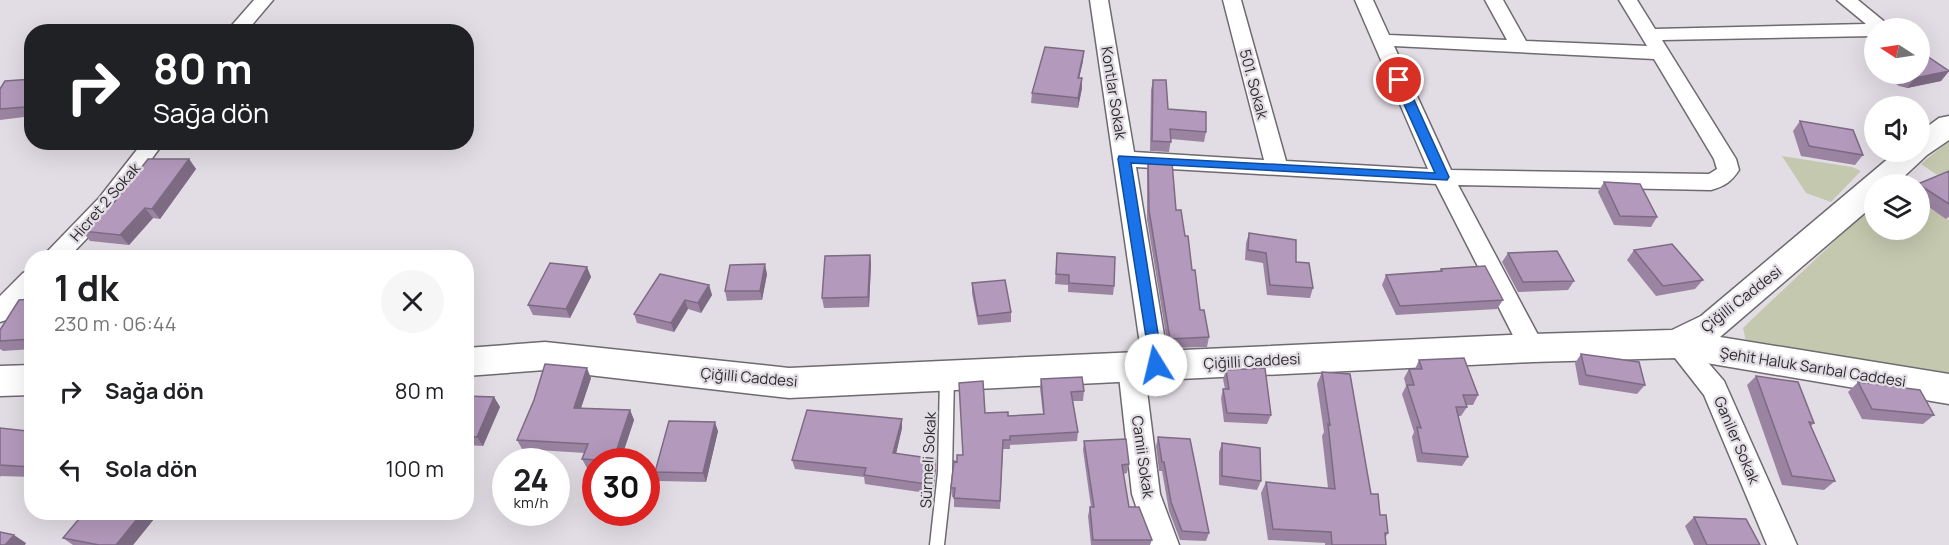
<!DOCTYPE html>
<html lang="tr">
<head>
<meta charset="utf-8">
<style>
  body { margin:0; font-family:Manrope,sans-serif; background:#f6f6f6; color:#202124; height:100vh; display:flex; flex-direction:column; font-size:22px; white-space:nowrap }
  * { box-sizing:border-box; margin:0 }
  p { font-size:20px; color:#757577 }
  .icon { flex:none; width:33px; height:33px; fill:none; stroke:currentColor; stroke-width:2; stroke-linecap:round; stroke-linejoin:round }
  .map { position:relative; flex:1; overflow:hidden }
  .sheet { position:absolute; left:24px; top:250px; width:450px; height:270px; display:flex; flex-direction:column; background:#fff; border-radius:24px; box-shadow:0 6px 24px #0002 }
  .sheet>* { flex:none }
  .hud { position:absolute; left:24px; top:24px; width:450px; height:126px; border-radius:24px; box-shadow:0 6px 24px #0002; background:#202124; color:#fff; overflow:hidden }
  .needle { width:39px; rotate:282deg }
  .tools { position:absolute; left:1864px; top:18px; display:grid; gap:12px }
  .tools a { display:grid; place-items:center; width:66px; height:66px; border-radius:50%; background:#fff; box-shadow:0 6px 24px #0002; font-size:30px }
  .speed { position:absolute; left:492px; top:448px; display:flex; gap:12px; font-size:30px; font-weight:700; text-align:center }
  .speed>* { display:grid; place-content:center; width:78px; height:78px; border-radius:50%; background:#fff; box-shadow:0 6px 24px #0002; line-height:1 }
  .speed small { font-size:15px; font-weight:400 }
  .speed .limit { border:9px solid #d22; background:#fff; color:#111 }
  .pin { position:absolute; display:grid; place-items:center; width:51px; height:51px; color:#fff; margin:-26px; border:3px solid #fff; border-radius:50%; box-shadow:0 2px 6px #0007 }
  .me { position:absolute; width:66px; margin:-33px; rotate:351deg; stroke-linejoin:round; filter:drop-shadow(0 0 4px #0008) }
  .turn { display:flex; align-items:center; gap:21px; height:126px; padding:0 30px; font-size:27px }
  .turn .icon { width:78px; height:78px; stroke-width:2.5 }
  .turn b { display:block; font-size:42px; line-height:51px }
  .round { display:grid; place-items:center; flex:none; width:63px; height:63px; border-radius:32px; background:#f6f6f6 }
  .overview { display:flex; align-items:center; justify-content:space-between; height:102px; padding:0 30px }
  h1 { font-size:36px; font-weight:700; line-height:45px }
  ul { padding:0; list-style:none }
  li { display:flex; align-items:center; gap:18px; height:78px; padding:0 30px }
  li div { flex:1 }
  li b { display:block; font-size:22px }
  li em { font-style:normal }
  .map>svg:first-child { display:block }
  .green { fill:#c4c8ae }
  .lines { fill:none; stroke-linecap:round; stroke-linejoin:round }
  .lane-casing { stroke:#6e6a70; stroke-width:3 }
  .street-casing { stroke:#6e6a70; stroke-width:3 }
  .secondary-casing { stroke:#6e6a70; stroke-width:3 }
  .lane { fill:#fff; fill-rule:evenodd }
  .street { fill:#fff; fill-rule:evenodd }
  .secondary { fill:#fff; fill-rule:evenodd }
  .wall { fill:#9a84a2 }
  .shaded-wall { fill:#7d6b84 }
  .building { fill:#b399bc; stroke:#7d6b84; stroke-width:1.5 }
  .route { fill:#1a73e8; stroke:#114b97; stroke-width:1.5 }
  .labels { text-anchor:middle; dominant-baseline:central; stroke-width:4.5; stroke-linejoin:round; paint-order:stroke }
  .street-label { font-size:15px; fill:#2d2b2e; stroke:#e2dde4 }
</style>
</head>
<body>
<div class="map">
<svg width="1949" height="545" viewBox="0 0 1949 545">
  <rect width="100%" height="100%" fill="#e2dde4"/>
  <!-- green -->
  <path class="green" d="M1949 141V183L1921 164Z
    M1782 156 1852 167 1861 171 1831 202 1806 193Z
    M1920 202 1949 220V376L1746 341 1743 328 1748 323 1875 203V230H1920Z"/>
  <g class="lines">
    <!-- lane casing -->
    <g class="lane-casing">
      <path id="lane" d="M947 371 952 372 954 376 952 472 944 545H930L938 472 940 376 942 372Z"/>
    </g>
    <!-- street casing -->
    <g class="street-casing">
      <path id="street" d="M254 0H273L246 32H226Z
        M1090 0H1108L1134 152 1264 160 1223 0H1241L1286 161 1428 169 1355 0H1373L1389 35 1507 40 1485 0H1503L1526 41 1647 46 1619 0H1637L1655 29 1866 24 1837 0H1858L1892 28H1875V36L1662 40 1736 159 1739 170C1731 182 1725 186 1711 190L1458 185 1545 348 1541 355 1532 358 1523 355 1436 184 1136 167 1169 365 1165 372 1156 375 1147 372 1143 365ZM1394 46 1654 59 1714 159 1717 169 1709 174 1451 170Z
        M143 142H164L115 209 68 258H41L99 198Z
        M32 270V295L9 319 0 322V296L23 273Z
        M1677 334 1686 337 1724 381 1797 545H1767L1704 395 1664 344 1668 337Z
        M1131 357 1140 360 1144 367 1160 494 1179 545H1149L1132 494 1118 367 1122 360Z"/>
    </g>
    <!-- secondary casing -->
    <g class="secondary-casing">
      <path id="secondary" d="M1949 116V140L1927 155 1896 184H1875V204L1720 337 1949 374V404L1677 358 1532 362 789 398 545 370 466 376V348L545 342 789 368 1532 334 1672 330 1701 316 1896 152H1920V132L1939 118Z
        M32 365V395L0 396V366Z"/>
    </g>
    <!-- lane -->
    <use href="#lane" class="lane"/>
    <!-- street -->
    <use href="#street" class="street"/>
    <!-- secondary -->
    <use href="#secondary" class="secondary"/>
  </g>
  <!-- wall -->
  <path class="wall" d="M1875 56V69L1869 64Z
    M1927 56 1949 71 1941 81 1907 88 1899 86 1882 74H1920Z
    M1083 61 1079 78 1082 88 1078 108 1031 103 1032 93Z
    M32 79V116L0 120V89Z
    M1153 80 1168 109 1206 132 1204 142 1171 139 1169 152 1150 151 1151 90Z
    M1800 121 1863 155 1855 165 1801 156 1793 131Z
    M189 159 196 169 160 219 153 218 129 245 90 241 82 231 112 205Z
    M1148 160 1176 210 1185 236 1200 310 1209 337 1207 347 1168 348 1147 219V170Z
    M1949 171V217L1946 219 1920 201V184H1917Z
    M1604 182 1657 217 1651 227 1614 225 1598 192Z
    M1249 233 1296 262 1313 288 1310 298 1267 295 1263 263 1245 260 1246 243Z
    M1634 250 1703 280 1695 289 1656 296 1627 260Z
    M1057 253 1114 286 1113 295 1068 292V285L1055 284Z
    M1508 253 1574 281 1568 290 1518 292 1502 262Z
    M870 255 871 265 869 307 824 308 822 298Z
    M587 267 591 277 570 318 533 315 528 305Z
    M1441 269 1503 300 1497 309 1396 315 1382 285 1386 275 1440 271Z
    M767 274 762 300 727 301 725 291Z
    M972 283 1011 312V322L978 325 972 293Z
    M709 285 712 295 701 313 688 309 674 332 637 323 634 314Z
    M32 299V349L3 351 0 349V330Z
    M1581 354 1645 385 1637 394 1579 385 1575 363Z
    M1419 360 1478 395 1473 405H1466L1467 407 1461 416H1458L1468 457 1462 466 1417 462 1412 437 1414 432 1402 394 1406 386 1404 378 1409 369H1415Z
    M1226 370 1271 415 1267 424 1224 422 1221 398 1223 389H1225L1223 379Z
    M1322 372 1371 494 1388 533 1385 538 1386 545H1325V543L1268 540 1261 493 1266 482 1328 488 1322 436 1324 432 1317 384Z
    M1756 376 1814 423 1811 426 1835 481 1824 490 1782 485 1747 385Z
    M591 378 581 408 630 410 634 420 620 462H596V469L587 468 582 459 585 453 522 449 517 440Z
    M1041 379 1084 391 1083 401H1073L1078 432 1077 441 1010 445V449H1003L1000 509 954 507V497H952L951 488 957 462 962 455 985 413 1008 416 1043 414 1040 388Z
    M1858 382 1934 415 1923 424 1862 419 1848 392Z
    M466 396 494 397 500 407 483 446 466 445Z
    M902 419V428L896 454 936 468 933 494 865 484 864 477 795 469 792 460Z
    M32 424V477L1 476 0 477V428L27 431Z
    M718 431 706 482 659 481 655 472Z
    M1158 437 1209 533 1206 541 1180 540 1169 511 1162 471H1159L1156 446Z
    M1084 441 1129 464 1127 473 1123 474 1129 507 1152 540 1150 545H1091L1088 516 1090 507H1091L1083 450Z
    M1222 443 1261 481 1257 490 1219 485V452Z
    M158 514 133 545H73L63 538Z
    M1694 517 1760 545H1694L1685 526Z"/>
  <!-- shaded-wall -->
  <path class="shaded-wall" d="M1084 51 1083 61 1077 88 1078 78Z
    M1949 71 1941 81 1907 88 1915 78Z
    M1082 78V88L1078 108V98Z
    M32 96V115L25 107Z
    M189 159 196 169 160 219 152 209Z
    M145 208 153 218 129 245 120 235Z
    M870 255 871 265 869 307 868 297Z
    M765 264 767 274 762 300 760 291Z
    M587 267 591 277 570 318 566 309Z
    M709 285 712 295 701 313 698 303Z
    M685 300 688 309 674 332 671 323Z
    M587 368 591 378 578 417 574 408Z
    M494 397 500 407 483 446 477 437Z
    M630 410 634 420 620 462H614L613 461Z
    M902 419V428L894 462 893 453Z
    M715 422 718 431 706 482 703 473Z
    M935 459 936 468 933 494V485Z
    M142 513H156L158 514 133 545H116Z
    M14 535 26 543 25 545H5Z"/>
  <!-- building -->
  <path class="building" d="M1045 47 1084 51 1078 78H1082L1078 98 1032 93Z
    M1920 47 1926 51 1927 56 1949 71 1915 78 1907 76 1903 74H1920Z
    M32 79V96L25 107 0 109V89L5 81Z
    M1153 80H1166L1168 109 1206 112V132L1170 129 1171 142 1152 141Z
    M1800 121 1853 130 1863 155 1809 146Z
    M148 159H189L152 209 145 208 120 235 82 231 108 204 112 205Z
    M1148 160 1172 162 1176 210H1181L1185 236H1188L1192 270H1195L1200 310H1204L1209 337 1170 339 1149 210Z
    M1949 171V204L1918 184Z
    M1604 182 1640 184 1657 217 1620 216Z
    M1249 233 1296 240V262L1309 263 1313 288 1270 285 1266 253 1248 250Z
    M1672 244 1703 280 1663 286 1634 250Z
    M1557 251 1574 281 1523 282 1508 253Z
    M1057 253 1115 257 1114 286 1069 283V275L1056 274Z
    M870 255 868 297 822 298 825 256Z
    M550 263 587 267 566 309 528 305Z
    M765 264 760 291H725L730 265Z
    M1485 266 1503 300 1400 306 1386 275 1442 271 1441 269Z
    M660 274 709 285 698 303 685 300 671 323 634 314Z
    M1005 280 1011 312 978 316 972 283Z
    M32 299V339L0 341V330L19 300Z
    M1581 354 1639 362 1645 385 1586 375Z
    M1464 358 1478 395H1463L1467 407H1456L1468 457 1422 453 1417 427 1421 428 1407 385H1414L1409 369H1422L1419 360Z
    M545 364 587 368 574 408 630 410 613 461 582 459 588 444 517 440 534 400Z
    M1265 368 1271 415 1227 413 1223 389H1229L1226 370Z
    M1322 372 1350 374 1371 494H1378L1380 515H1386L1388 533H1385L1386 545H1332L1331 532 1273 529 1266 482 1335 489 1328 424 1330 425Z
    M1756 376 1798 382 1814 423 1809 422 1835 481 1792 476Z
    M1082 377 1084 391 1071 392 1078 432 1010 436V440H1003L1000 501 954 498 955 488H951L954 461 957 462V455H963L959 383 983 381 985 413 1008 412V416L1044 414 1041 379Z
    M1858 382 1920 390 1934 415 1872 409Z
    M466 396 494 397 477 437 466 436Z
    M807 410 902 419 893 453 935 459 933 485 864 475 866 468 792 460Z
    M669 421 715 422 703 473 655 472Z
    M32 424V467L0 465V428L27 431Z
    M1158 437 1190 439 1209 533 1182 531 1171 502 1164 462H1162Z
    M1126 439 1129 464 1122 465 1129 507H1139L1152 540H1093L1090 507H1094L1084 441Z
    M1222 443 1260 448 1261 481 1222 476Z
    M84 513H142L116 545H99L63 538Z
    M1694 517 1746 519 1760 545H1707Z
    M0 532 14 535 5 545H0Z"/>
  <!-- route -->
  <path class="route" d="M1399 76 1405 80 1449 177 1447 180 1131 163 1163 365 1161 369H1151L1118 159 1119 156 1435 173 1393 80Z"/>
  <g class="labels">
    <!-- street labels -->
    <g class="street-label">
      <text transform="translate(1254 84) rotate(75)">501. Sokak</text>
      <text transform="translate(1114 93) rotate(81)">Kontlar Sokak</text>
      <text transform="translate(105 202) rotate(-49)">Hicret 2 Sokak</text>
      <text transform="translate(1741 299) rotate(-38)">Çiğilli Caddesi</text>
      <text transform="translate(1252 361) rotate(-3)">Çiğilli Caddesi</text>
      <text transform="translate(1813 367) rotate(9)">Şehit Haluk Sarıbal Caddesi</text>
      <text transform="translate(749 377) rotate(5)">Çiğilli Caddesi</text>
      <text transform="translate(1737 440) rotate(67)">Ganiler Sokak</text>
      <text transform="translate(1143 457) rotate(82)">Camii Sokak</text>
      <text transform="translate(928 460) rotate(-87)">Sürmeli Sokak</text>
    </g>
  </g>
</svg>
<div class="tools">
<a><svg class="needle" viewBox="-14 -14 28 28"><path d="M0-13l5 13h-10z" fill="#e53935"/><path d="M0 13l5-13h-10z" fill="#757577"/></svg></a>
<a><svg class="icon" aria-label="sound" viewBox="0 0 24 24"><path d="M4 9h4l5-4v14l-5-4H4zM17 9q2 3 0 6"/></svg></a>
<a><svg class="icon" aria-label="layers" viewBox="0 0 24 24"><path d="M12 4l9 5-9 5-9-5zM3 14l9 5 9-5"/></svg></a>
</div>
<div class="speed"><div>24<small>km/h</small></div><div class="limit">30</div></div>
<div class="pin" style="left:1399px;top:80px;background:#d93025"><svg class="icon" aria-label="arrive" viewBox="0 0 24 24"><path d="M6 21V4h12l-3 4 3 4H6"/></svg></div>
<svg class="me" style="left:1156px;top:365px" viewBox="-20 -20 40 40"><circle r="19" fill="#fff"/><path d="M0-13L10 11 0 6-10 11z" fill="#1a73e8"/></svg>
<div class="hud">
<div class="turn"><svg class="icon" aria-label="right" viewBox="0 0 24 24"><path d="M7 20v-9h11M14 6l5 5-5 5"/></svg><div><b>80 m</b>Sağa dön</div></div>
</div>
<section class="sheet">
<div class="overview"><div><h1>1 dk</h1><p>230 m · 06:44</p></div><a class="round"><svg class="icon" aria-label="close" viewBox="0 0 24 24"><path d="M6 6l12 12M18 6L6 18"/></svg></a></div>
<ul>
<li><svg class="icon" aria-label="right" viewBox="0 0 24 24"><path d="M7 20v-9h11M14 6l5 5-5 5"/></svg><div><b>Sağa dön</b></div><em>80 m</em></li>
<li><svg class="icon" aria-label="left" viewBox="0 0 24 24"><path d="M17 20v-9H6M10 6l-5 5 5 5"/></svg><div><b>Sola dön</b></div><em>100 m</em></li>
</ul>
</section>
</div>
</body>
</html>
